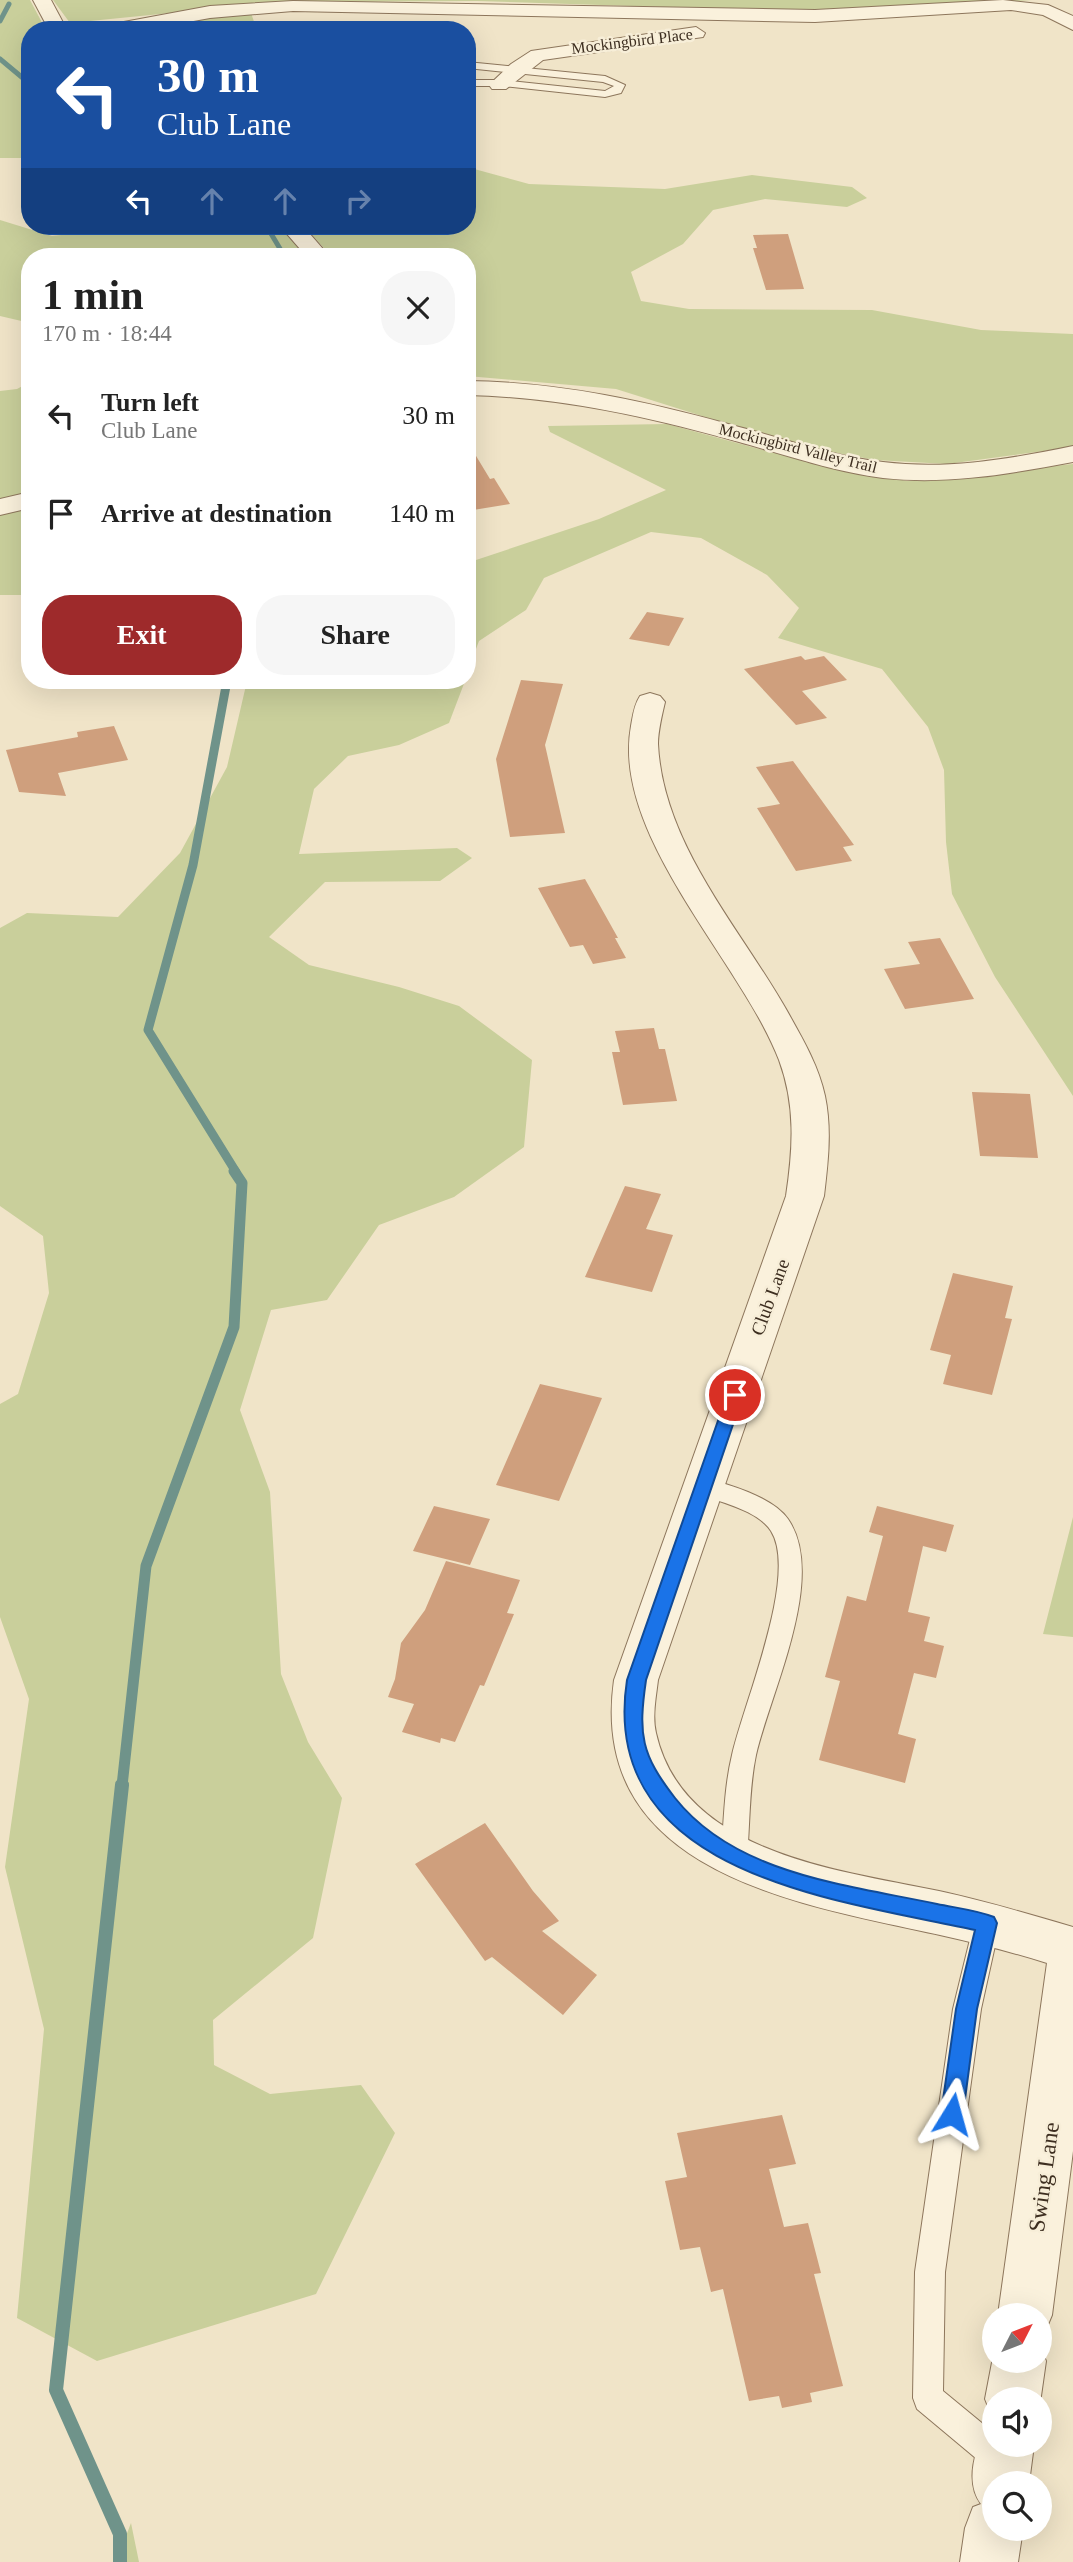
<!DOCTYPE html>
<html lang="en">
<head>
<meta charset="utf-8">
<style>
  body { margin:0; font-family:Georgia,serif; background:#f6f6f6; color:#222; height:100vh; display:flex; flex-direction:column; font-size:26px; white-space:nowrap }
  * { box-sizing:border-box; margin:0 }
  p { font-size:23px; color:#767676 }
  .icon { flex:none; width:38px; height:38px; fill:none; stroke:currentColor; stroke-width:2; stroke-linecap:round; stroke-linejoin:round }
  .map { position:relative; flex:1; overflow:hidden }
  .details { position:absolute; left:21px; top:248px; width:455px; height:441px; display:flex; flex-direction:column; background:#fff; border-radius:28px; box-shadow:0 7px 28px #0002 }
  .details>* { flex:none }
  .hud { position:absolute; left:21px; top:21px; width:455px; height:214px; border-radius:28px; box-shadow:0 7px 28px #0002; background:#1a4fa0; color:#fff; overflow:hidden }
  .needle { width:46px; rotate:48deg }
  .controls { position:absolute; left:982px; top:2303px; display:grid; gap:14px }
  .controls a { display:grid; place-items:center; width:70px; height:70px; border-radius:50%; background:#fff; box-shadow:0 7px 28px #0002; font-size:35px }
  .pin { position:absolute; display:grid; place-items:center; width:60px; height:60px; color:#fff; margin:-30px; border:4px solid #fff; border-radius:50%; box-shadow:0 2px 7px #0007 }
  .me { position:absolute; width:77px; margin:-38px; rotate:8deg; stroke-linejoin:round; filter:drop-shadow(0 0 5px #0008) }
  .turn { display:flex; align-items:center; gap:24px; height:147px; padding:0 21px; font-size:32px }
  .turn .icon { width:91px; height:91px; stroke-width:2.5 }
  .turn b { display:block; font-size:49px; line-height:60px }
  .lanes { display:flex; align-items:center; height:66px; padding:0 21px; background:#0003; justify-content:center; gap:35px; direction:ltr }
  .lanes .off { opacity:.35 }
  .round { display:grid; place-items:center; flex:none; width:74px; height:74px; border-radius:28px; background:#f6f6f6 }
  .headline { display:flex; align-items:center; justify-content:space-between; height:119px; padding:0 21px }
  h1 { font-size:42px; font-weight:800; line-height:52px }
  .button { display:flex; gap:14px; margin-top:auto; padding:14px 21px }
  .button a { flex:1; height:80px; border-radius:28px; background:#9e2a2b; color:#fff; font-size:28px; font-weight:800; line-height:80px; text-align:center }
  .button a+a { background:#f6f6f6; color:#222 }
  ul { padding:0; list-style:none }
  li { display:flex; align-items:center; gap:21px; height:98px; padding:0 21px }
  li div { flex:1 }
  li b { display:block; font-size:26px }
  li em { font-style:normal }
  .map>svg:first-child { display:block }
  .green { fill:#c9cf9b }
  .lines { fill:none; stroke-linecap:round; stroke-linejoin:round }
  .stream-far4 { stroke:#6f938a; stroke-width:5 }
  .stream-far3 { stroke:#6f938a; stroke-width:7 }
  .stream-far2 { stroke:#6f938a; stroke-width:9 }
  .stream-far1 { stroke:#6f938a; stroke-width:11 }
  .stream { stroke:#6f938a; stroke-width:14 }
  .building { fill:#cf9f7d }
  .service-casing { stroke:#8d765c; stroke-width:2 }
  .minor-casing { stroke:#8d765c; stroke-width:2 }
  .service { fill:#faf1dc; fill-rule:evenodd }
  .minor { fill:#faf1dc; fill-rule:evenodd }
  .route { fill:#1a73e8; stroke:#114b97; stroke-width:2 }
  .labels { text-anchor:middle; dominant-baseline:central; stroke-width:5; stroke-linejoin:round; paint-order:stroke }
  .far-street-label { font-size:16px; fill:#3d2e20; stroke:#f7eed8 }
  .street-label { font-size:19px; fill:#3d2e20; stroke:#f7eed8 }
  .near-street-label { font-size:23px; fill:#3d2e20; stroke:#f7eed8 }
</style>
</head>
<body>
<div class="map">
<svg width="1073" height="2562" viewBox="0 0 1073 2562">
  <rect width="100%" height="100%" fill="#f0e4c8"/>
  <!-- green -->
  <path class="green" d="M0 0H30L46 30H30V158H0Z
    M53 0H1032L820 12 477 1 281 2 70 23Z
    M251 13 257 30H146L202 18Z
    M467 167 529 184 665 189 752 175 852 187 867 198 847 207 765 199 713 210 683 244 631 272 641 301 689 309 872 310 981 330 1073 334V447L947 464 875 460 794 445 616 389 467 376V257H332L304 226H467Z
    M0 220 52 236 70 234 77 226H279L306 257H30V323L0 316Z
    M30 382V493L0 500V391L17 389Z
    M667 424 763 450 907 481 1073 464V1096L995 977 952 894 946 842 944 770 928 727 882 669 778 638 799 608 767 575 701 538 651 532 544 578 526 610 479 641 467 673V563L599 519 666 490 550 432 548 426Z
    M30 505V595H0V512Z
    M247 681H465L449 723 399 745 348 756 314 789 299 854 457 848 472 858 440 881 325 882 269 937 309 965 399 987 459 1006 532 1060 524 1147 454 1197 379 1225 327 1300 271 1310 240 1410 270 1492 281 1674 308 1742 342 1798 313 1938 213 2020 214 2065 270 2094 361 2085 395 2133 316 2294 97 2361 17 2318 44 2029 5 1867 29 1699 0 1617V1404L18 1394 49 1293 43 1236 0 1206V928L27 913 118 917 180 853 227 767Z
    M1073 1517V1637L1043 1634Z
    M131 2523 139 2562H116Z"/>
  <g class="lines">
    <!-- stream-far4 -->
    <path class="stream-far4" d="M0 21 9 4
      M0 59 30 84
      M261 226 270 232 285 257"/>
    <!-- stream-far3 -->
    <path class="stream-far3" d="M226 687 227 681"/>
    <!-- stream-far2 -->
    <path class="stream-far2" d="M226 686 193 865 148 1030 236 1172"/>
    <!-- stream-far1 -->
    <path class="stream-far1" d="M122 1786 146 1566 234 1327 242 1183 234 1171"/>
    <!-- stream -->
    <path class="stream" d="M120 2562V2534L56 2390 122 1785"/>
  </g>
  <!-- building -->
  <path class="building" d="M788 234 804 289 766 290 753 248H757L753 235Z
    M467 441 490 479 494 478 510 504 467 511Z
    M647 612 684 618 669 646 629 639Z
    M801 656 805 660 824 656 847 680 802 691 827 718 796 725 744 669Z
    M521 680 563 684 545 745 565 833 510 837 496 759Z
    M114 726 128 760 58 773 66 796 19 792 6 750 78 737 77 732Z
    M793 761 854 845 843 847 852 861 796 871 757 808 780 804 756 767Z
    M585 879 618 938H615L626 958 593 964 583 945 570 947 538 888Z
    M940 938 974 999 905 1009 884 969 920 964 908 942Z
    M654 1028 659 1049H665L677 1101 623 1105 612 1052H620L615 1031Z
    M972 1092 1030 1094 1038 1158 980 1156Z
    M625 1186 661 1194 646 1229 673 1235 652 1292 585 1277Z
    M953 1273 1013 1286 1005 1318 1012 1319 992 1395 943 1384 951 1355 930 1350Z
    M540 1384 602 1398 559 1501 496 1485Z
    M434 1506 490 1519 470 1565 413 1551Z
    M877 1506 954 1525 946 1552 923 1546 908 1612 930 1617 924 1641 944 1646 936 1678 914 1673 898 1734 916 1739 905 1783 819 1760 840 1681 825 1677 847 1596 866 1601 883 1536 869 1532Z
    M446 1561 520 1580 507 1613 514 1614 484 1686 480 1685 455 1742 441 1738 440 1743 402 1732 414 1704 388 1697 395 1679 401 1643 425 1610Z
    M485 1823 533 1891 559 1921 542 1931 597 1975 563 2015 492 1957 485 1961 415 1864Z
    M782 2115 796 2164 769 2169 784 2227 808 2223 821 2273 814 2274 843 2386 810 2393 812 2402 782 2408 779 2396 749 2401 723 2289 711 2292 700 2247 680 2250 665 2181 687 2177 677 2133Z"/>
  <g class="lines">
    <!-- service casing -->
    <g class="service-casing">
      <path id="service" d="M467 62 605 76 625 85 621 93 605 97 503 86H467V80H501L605 91 614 86 603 82 467 68Z
        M703 1477C728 1485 772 1496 788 1519 828 1577 770 1693 756 1755 749 1788 750 1823 747 1856L743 1864 734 1867 725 1864 721 1856C724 1822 724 1788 732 1755 743 1705 799 1575 771 1531 757 1509 717 1502 695 1492L692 1486 695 1480Z
        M987 1911 996 1915 1000 1923 981 2009 945 2272 943 2391 994 2433V2445C1008 2445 1011 2446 1017 2459L1012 2470 1001 2475 990 2470 917 2409 913 2398 915 2272 953 2009 974 1923 978 1915Z"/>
    </g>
    <!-- minor casing -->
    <g class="minor-casing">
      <path id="minor" d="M33 0H51L67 30H49Z
        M1003 0 1048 5 1073 16V30L1043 15 1011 10 815 22 293 11 210 18 144 30H104L113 24 210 6 293 1 815 10Z
        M696 27 705 33 703 37 543 60 506 89H492L489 85 511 64 531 51Z
        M280 226H303L330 257H307Z
        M467 381C561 382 649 402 739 427 786 439 834 457 883 462 947 470 1010 459 1073 446V462C1010 474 947 485 883 478 834 472 786 455 739 442 649 417 561 397 467 395Z
        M30 492V508L0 515V499Z
        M650 693 660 696 665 702C662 715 658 731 658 744 663 847 744 932 791 1018 805 1043 819 1068 825 1096 832 1130 828 1162 824 1196L658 1680C656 1697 652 1716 656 1733 683 1854 839 1870 939 1891 985 1901 1029 1914 1073 1927V2151L1052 2315 1044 2334 1040 2336V2315H998L1047 1963C1012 1952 976 1943 940 1935 799 1904 587 1873 614 1680L786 1196C793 1149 796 1106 779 1060 741 961 611 836 631 726 633 715 634 705 640 696Z
        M1040 2346 1046 2361 1040 2403V2399H994L993 2419 985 2399 994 2352V2361H1040Z
        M994 2421V2445H1034L1029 2483H994V2529H1023L1018 2562H960L965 2528 973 2507 981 2504C964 2481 976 2449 986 2425Z"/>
    </g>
    <!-- service -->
    <use href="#service" class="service"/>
    <!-- minor -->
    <use href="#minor" class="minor"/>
  </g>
  <!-- route -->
  <path class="route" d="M735 1389 743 1395 646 1680C638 1735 641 1754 675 1798 736 1875 848 1885 937 1904 956 1908 976 1910 994 1917L997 1923 977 2009 963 2114 959 2122 952 2125 944 2122 941 2114 956 2009 975 1930C838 1900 597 1875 627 1680L727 1395Z"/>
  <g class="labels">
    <!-- far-street labels -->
    <g class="far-street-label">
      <text transform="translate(632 41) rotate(-7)">Mockingbird Place</text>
      <text transform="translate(798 448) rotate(14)">Mockingbird Valley Trail</text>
    </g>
    <!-- street labels -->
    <g class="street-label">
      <text transform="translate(770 1297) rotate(-70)">Club Lane</text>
    </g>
    <!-- near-street labels -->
    <g class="near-street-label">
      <text transform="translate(1044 2177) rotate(-82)">Swing Lane</text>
    </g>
  </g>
</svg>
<div class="controls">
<a><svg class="needle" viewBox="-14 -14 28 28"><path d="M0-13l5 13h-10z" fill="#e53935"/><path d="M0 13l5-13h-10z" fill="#767676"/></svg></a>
<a><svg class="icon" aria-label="sound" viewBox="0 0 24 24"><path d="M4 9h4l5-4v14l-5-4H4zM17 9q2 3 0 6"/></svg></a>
<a><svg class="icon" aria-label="search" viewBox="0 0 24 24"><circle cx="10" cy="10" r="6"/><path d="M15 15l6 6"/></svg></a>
</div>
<div class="pin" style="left:735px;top:1395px;background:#d93025"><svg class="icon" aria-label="arrive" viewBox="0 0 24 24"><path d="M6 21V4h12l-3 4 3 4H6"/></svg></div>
<svg class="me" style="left:952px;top:2114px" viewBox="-20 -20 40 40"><path d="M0-17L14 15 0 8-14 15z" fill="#1a73e8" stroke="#fff" stroke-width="4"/></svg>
<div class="hud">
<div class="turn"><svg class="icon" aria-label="left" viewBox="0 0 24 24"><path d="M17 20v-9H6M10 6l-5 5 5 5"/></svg><div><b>30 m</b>Club Lane</div></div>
<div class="lanes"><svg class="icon" aria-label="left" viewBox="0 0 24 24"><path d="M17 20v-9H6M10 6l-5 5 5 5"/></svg><svg class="icon off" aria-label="ahead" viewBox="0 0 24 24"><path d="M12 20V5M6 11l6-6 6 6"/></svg><svg class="icon off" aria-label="ahead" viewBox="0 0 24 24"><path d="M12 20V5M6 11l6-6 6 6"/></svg><svg class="icon off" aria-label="right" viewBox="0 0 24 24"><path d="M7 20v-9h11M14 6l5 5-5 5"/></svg></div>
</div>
<section class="details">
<div class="headline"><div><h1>1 min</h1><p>170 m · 18:44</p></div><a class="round"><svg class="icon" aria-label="close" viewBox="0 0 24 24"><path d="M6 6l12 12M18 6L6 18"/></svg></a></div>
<ul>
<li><svg class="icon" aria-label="left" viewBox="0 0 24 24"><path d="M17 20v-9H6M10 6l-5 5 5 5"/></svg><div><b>Turn left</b><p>Club Lane</p></div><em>30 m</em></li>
<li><svg class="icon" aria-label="arrive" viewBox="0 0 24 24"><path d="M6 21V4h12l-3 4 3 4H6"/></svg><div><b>Arrive at destination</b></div><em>140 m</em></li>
</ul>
<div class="button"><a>Exit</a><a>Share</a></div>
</section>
</div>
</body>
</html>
